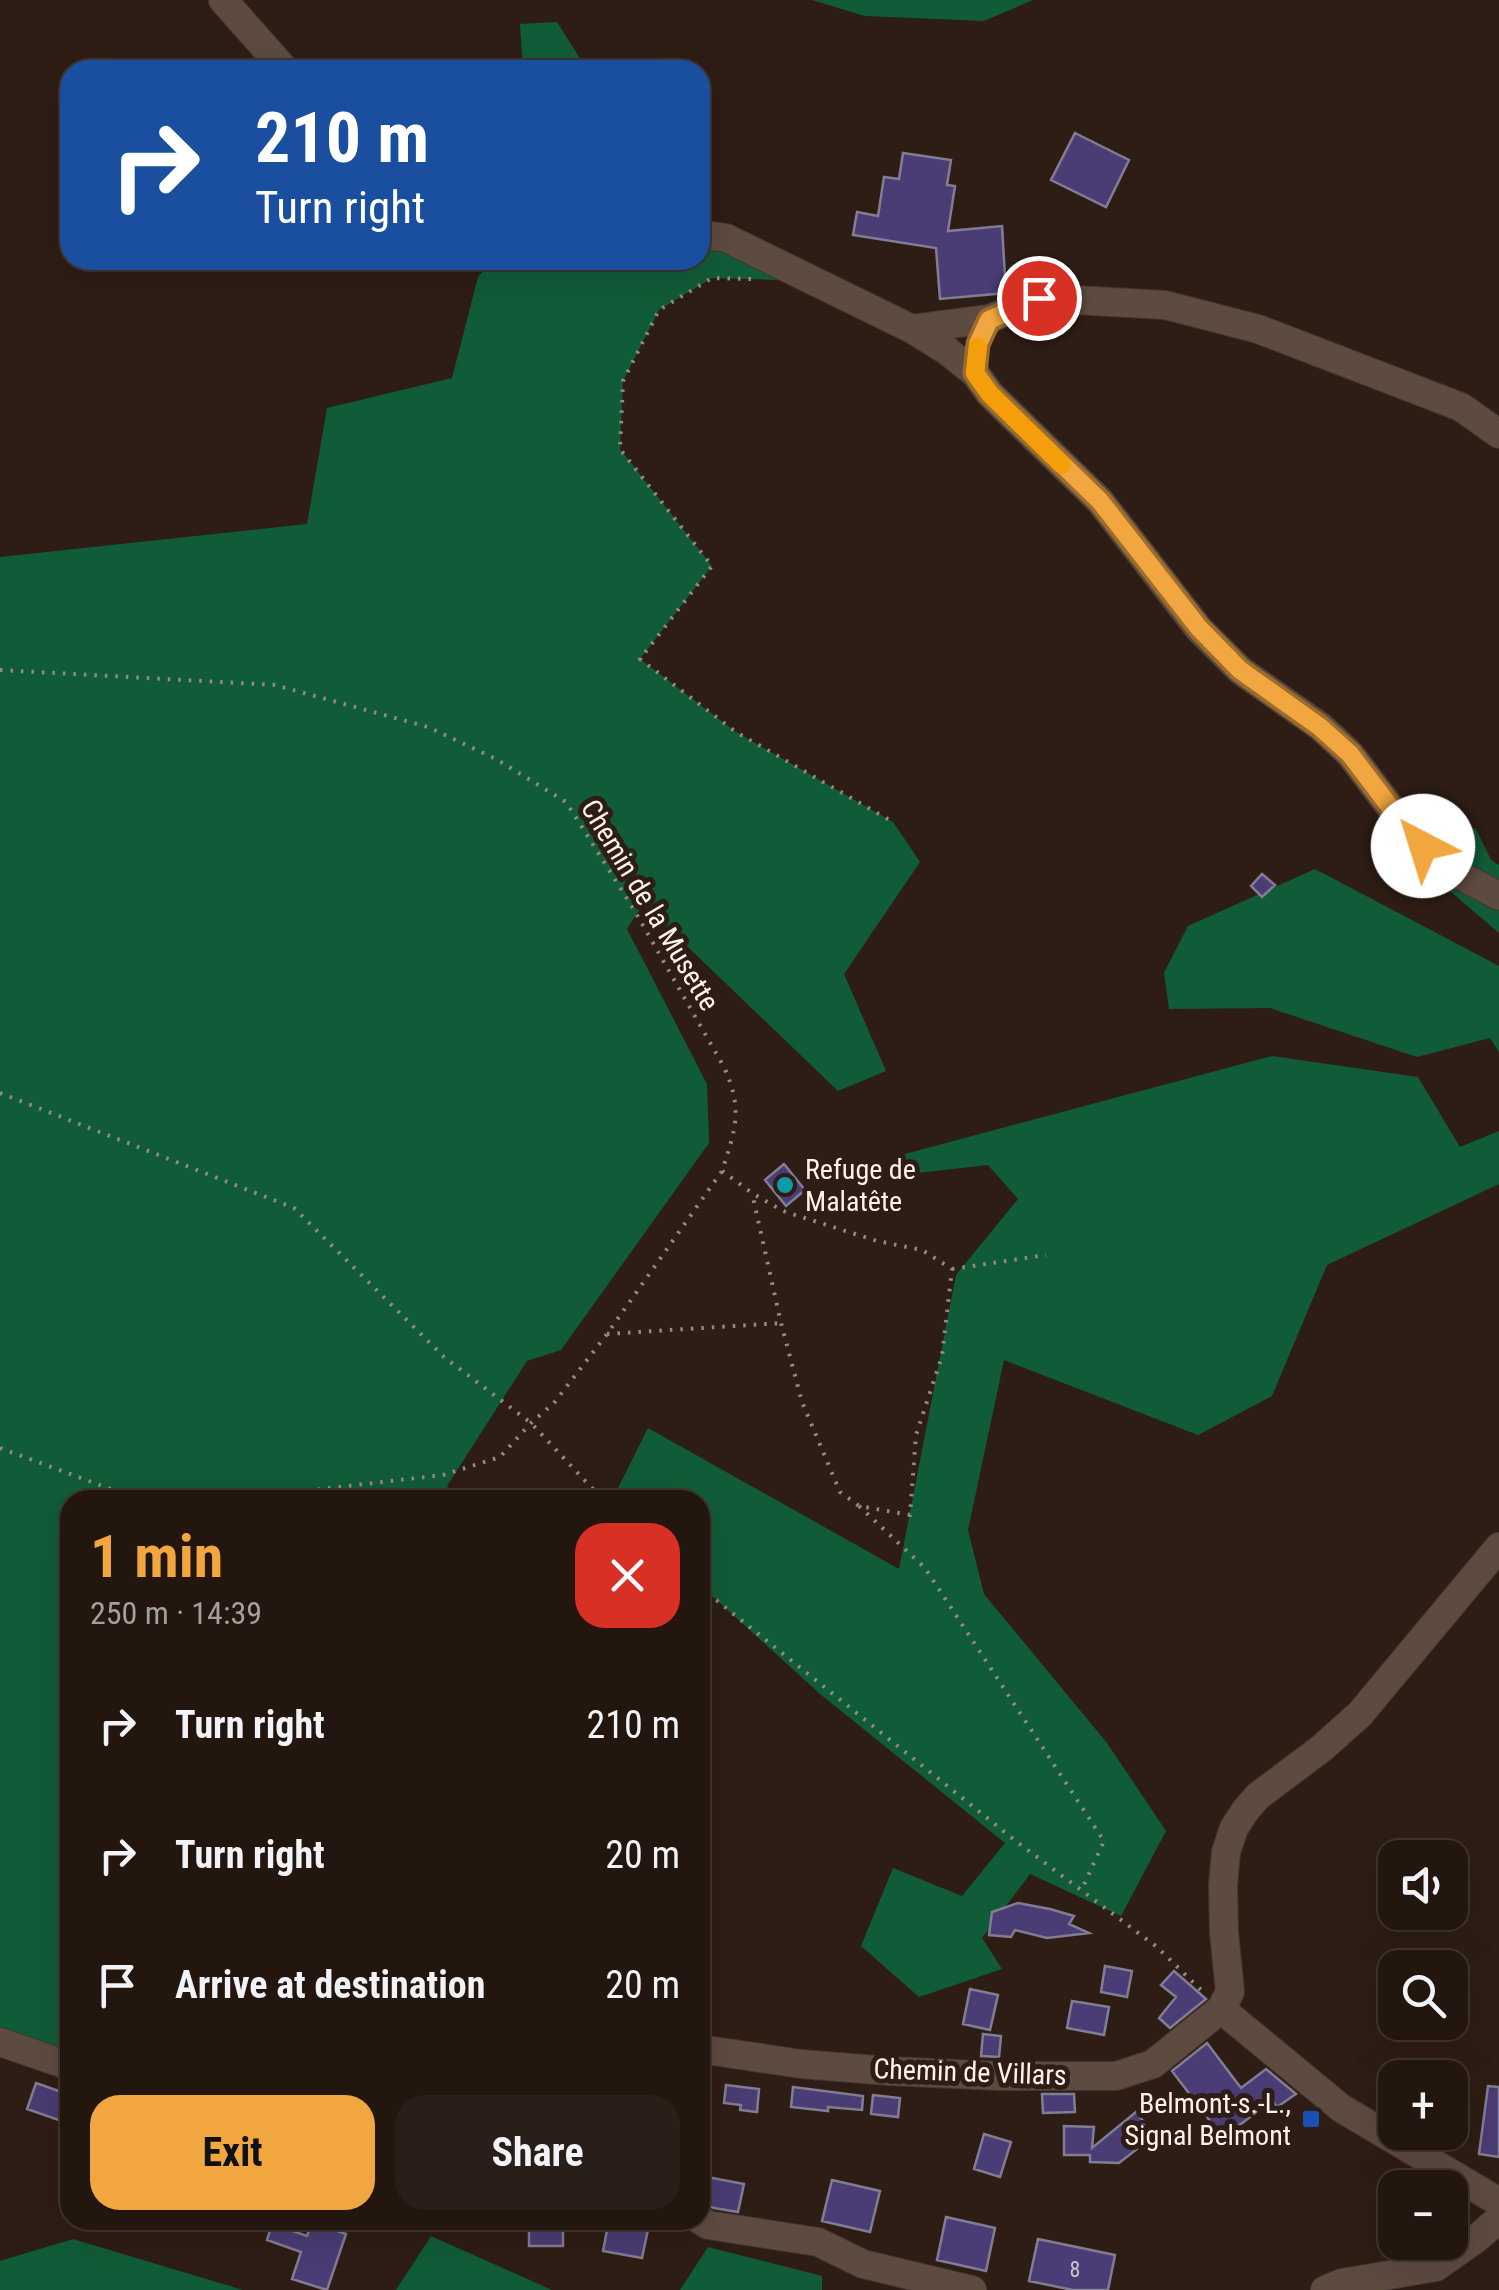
<!DOCTYPE html>
<html lang="en">
<head>
<meta charset="utf-8">
<style>
  body { margin:0; font-family:"Roboto Condensed",sans-serif; background:#2a1f18; color:#f1f3f6; height:100vh; display:flex; flex-direction:column; font-size:38px; white-space:nowrap }
  * { box-sizing:border-box; margin:0 }
  p { font-size:32px; color:#a29f9e }
  .icon { flex:none; width:55px; height:55px; fill:none; stroke:currentColor; stroke-width:2; stroke-linecap:round; stroke-linejoin:round }
  .map { position:relative; flex:1; overflow:hidden }
  .drawer { position:absolute; left:60px; top:1490px; width:650px; height:740px; display:flex; flex-direction:column; background:#22160f; border-radius:30px; box-shadow:0 10px 40px #0002,0 0 0 2px #3f352f }
  .drawer>* { flex:none }
  .hud { position:absolute; left:60px; top:60px; width:650px; height:210px; border-radius:30px; box-shadow:0 10px 40px #0002,0 0 0 2px #3f352f; background:#1a4fa0; color:#fff; overflow:hidden }
  .tools { position:absolute; left:1378px; top:1840px; display:grid; gap:20px }
  .tools a { display:grid; place-items:center; width:90px; height:90px; border-radius:20px; background:#22160f; box-shadow:0 10px 40px #0002,0 0 0 2px #3f352f; font-size:50px }
  .pin { position:absolute; display:grid; place-items:center; width:85px; height:85px; color:#fff; margin:-42px; border:5px solid #fff; border-radius:50%; box-shadow:0 2px 10px #0007 }
  .me { position:absolute; width:110px; margin:-55px; rotate:320deg; stroke-linejoin:round; filter:drop-shadow(0 0 8px #0008) }
  .turn { display:flex; align-items:center; gap:35px; height:210px; padding:0 30px; font-size:45px }
  .turn .icon { width:130px; height:130px; stroke-width:2.5 }
  .turn b { display:block; font-size:70px; line-height:85px }
  .round { display:grid; place-items:center; flex:none; width:105px; height:105px; border-radius:30px; background:#2a1f18 }
  .summary { display:flex; align-items:center; justify-content:space-between; height:170px; padding:0 30px }
  h1 { font-size:60px; font-weight:700; line-height:75px; color:#f1a640 }
  .cta { display:flex; gap:20px; margin-top:auto; padding:20px 30px }
  .cta a { flex:1; height:115px; border-radius:30px; background:#f1a640; color:#111; font-size:40px; font-weight:700; line-height:115px; text-align:center }
  .cta a+a { background:#2a1f18; color:#f1f3f6 }
  ul { padding:0; list-style:none }
  li { display:flex; align-items:center; gap:30px; height:130px; padding:0 30px }
  li div { flex:1 }
  li b { display:block; font-size:38px }
  li em { font-style:normal }
  .map>svg:first-child { display:block }
  .forest { fill:#115c38 }
  .building { fill:#4a3c74; stroke:#817d92; stroke-width:2.5 }
  .lines { fill:none; stroke-linecap:round; stroke-linejoin:round }
  .minor-casing { stroke:#443631; stroke-width:30 }
  .path { stroke:#988a82; stroke-width:4; stroke-dasharray:2.5 8; stroke-linecap:butt }
  .minor { stroke:#5e4b40; stroke-width:28 }
  .route-casing { stroke:#9d6c2a; stroke-width:25 }
  .route { stroke:#f1a640; stroke-width:18 }
  .slow { stroke:#f59e0b; stroke-width:18 }
  .culture-dot { fill:#0f9aa8; stroke:#2e1d14; stroke-width:4 }
  .transit-dot { fill:#1a4fb4; stroke:#2e1d14; stroke-width:4 }
  .labels { text-anchor:middle; dominant-baseline:central; stroke-width:10; stroke-linejoin:round; paint-order:stroke }
  .number-label { font-size:22px; fill:#d1c4ce }
  .street-label { font-size:28px; fill:#fef2ec; stroke:#2e1d14 }
  .poi-label { font-size:28px; fill:#fef2ec; stroke:#2e1d14; text-anchor:start }
</style>
</head>
<body>
<div class="map">
<svg width="1499" height="2290" viewBox="0 0 1499 2290">
  <rect width="100%" height="100%" fill="#2e1d14"/>
  <!-- forest -->
  <path class="forest" d="M812 0H1033L984 21 865 16Z
    M557 22 583 63 581 70H523L520 24Z
    M700 234 811 281 712 278 659 310 623 381 620 449 712 566 640 659 736 732 893 822 920 862 844 974 886 1071 838 1091 643 904 627 929 707 1084 709 1143 561 1350 527 1361 447 1486 458 1500H70V2051L0 2027V557L307 524 327 408 452 378 478 277 493 260H700Z
    M1422 810 1476 829 1491 860 1499 865V933L1376 828Z
    M1315 869 1499 966V1052L1490 1038 1417 1057 1270 1008 1169 1009 1164 973 1188 926Z
    M1272 1056 1418 1077 1460 1147 1499 1131V1184L1327 1265 1272 1396 1198 1435 1004 1360 968 1530 984 1594 1107 1743 1166 1831 1121 1916 1030 1874 982 1938 1002 1969 919 1997 861 1946 893 1868 962 1896 1005 1843 820 1694 700 1585V1500H612L648 1428 899 1569 956 1275 1018 1199 988 1165 899 1175 901 1155Z
    M431 2236 552 2290H396Z
    M73 2239 243 2290H0V2261Z
    M708 2247 822 2276V2290H680Z"/>
  <!-- building -->
  <path class="building" d="M1075 133 1129 160 1106 207 1051 180Z
    M903 153 951 160 947 185 955 186 948 231 1002 226 1006 293 940 299 936 248 853 235 857 212 878 216 884 177 899 179Z
    M1262 874 1275 885 1262 897 1251 886Z
    M784 1164 805 1190 786 1206 765 1180Z
    M1018 1903 1050 1909 1074 1916 1069 1924 1089 1933 1047 1938 1015 1930 1011 1937 989 1935 992 1912Z
    M1105 1966 1132 1971 1127 1997 1101 1992Z
    M1174 1971 1206 1999 1170 2028 1159 2018 1176 1997 1161 1985Z
    M970 1989 998 1995 990 2030 963 2024Z
    M1072 2001 1109 2007 1104 2035 1067 2028Z
    M983 2034 1001 2036 999 2057 981 2056Z
    M1207 2043 1241 2088 1266 2069 1296 2094 1277 2107 1272 2100 1223 2138 1172 2071Z
    M36 2083 70 2095V2124L27 2109Z
    M726 2085 759 2089 757 2112 740 2110 741 2105 724 2103Z
    M1488 2086 1499 2087V2157L1479 2154Z
    M793 2087 863 2096 862 2110 828 2107V2111L791 2107Z
    M1042 2094H1074L1075 2112 1043 2113Z
    M873 2095 900 2098 898 2117 871 2114Z
    M1136 2112 1151 2131 1133 2145 1137 2149 1119 2163 1090 2162V2155H1064V2126L1094 2127 1092 2148Z
    M984 2134 1011 2142 1000 2177 974 2169Z
    M702 2176 744 2184 738 2212 714 2208 700 2203Z
    M832 2180 880 2191 870 2232 822 2221Z
    M946 2217 995 2228 986 2271 937 2260Z
    M529 2220H563V2246H529Z
    M609 2220H650L642 2258 603 2251Z
    M312 2222 346 2234 327 2290 292 2279 301 2252 267 2240 272 2224 307 2236Z
    M1038 2239 1115 2255 1108 2290H1073L1029 2281Z"/>
  <g class="lines">
    <!-- minor casing -->
    <g class="minor-casing">
      <path id="minor" d="M223 0 285 70
        M700 234 726 238 912 329 946 350 975 373 990 394 1100 501 1199 629 1240 670 1321 727 1350 754 1406 828 1439 864 1499 896
        M912 329 989 319 1039 298 1165 305 1258 329 1461 407 1499 434
        M1221 2009 1341 2108 1499 2202
        M0 2042 70 2066
        M700 2049 801 2064 889 2071 999 2076H1116L1153 2064 1221 2009 1230 1992 1224 1932 1223 1885 1226 1852 1234 1828 1245 1811 1258 1796 1322 1748 1360 1714 1499 1547
        M700 2220 708 2225 818 2242 863 2264 972 2290
        M1325 2290 1342 2283 1436 2267 1477 2238 1499 2219"/>
    </g>
    <!-- path -->
    <path class="path" d="M751 279 712 278 659 310 623 381 620 449 712 566 640 659 736 732 893 822
      M0 670 275 685 428 727 496 759 566 802 633 908 724 1067C743 1109 736 1128 722 1171L607 1334 554 1403 531 1423 500 1457 443 1475 226 1500
      M0 1093 294 1208 444 1357 531 1423 603 1500
      M722 1171 752 1193 783 1211 877 1241 922 1250 952 1269 942 1356 916 1435 910 1515 859 1506 840 1492 802 1402 781 1323 752 1193
      M952 1269 1046 1255
      M607 1334 781 1323
      M0 1448 140 1500
      M859 1506 925 1568 1104 1841 1082 1889
      M700 1587 1017 1842 1157 1947 1203 1992"/>
    <!-- minor -->
    <use href="#minor" class="minor"/>
  </g>
  <g class="lines">
    <!-- route casing -->
    <g class="route-casing">
      <path id="route" d="M1039 298 989 320 978 344 975 373 990 394 1100 501 1199 628 1240 670 1320 727 1350 754 1406 828 1423 846"/>
    </g>
    <!-- route -->
    <use href="#route" class="route"/>
    <!-- slow -->
    <path class="slow" d="M978 347 975 373 990 394 1062 465"/>
  </g>
  <!-- markers -->
  <circle class="culture-dot" cx="785" cy="1185" r="10"/>
  <rect class="transit-dot" x="1301" y="2109" width="20" height="20" rx="5"/>
  <g class="labels">
    <!-- number labels -->
    <g class="number-label">
      <text x="1075" y="2269">8</text>
    </g>
    <!-- street labels -->
    <g class="street-label">
      <text transform="translate(650 905) rotate(59)">Chemin de la Musette</text>
      <text transform="translate(970 2072) rotate(2)">Chemin de Villars</text>
    </g>
    <!-- poi labels -->
    <g class="poi-label">
      <text x="805" y="1169">Refuge de<tspan x="805" dy="32">Malatête</tspan></text>
      <text x="1291" y="2103" text-anchor="end">Belmont-s.-L.,<tspan x="1291" dy="32">Signal Belmont</tspan></text>
    </g>
  </g>
</svg>
<div class="tools">
<a><svg class="icon" aria-label="sound" viewBox="0 0 24 24"><path d="M4 9h4l5-4v14l-5-4H4zM17 9q2 3 0 6"/></svg></a>
<a><svg class="icon" aria-label="search" viewBox="0 0 24 24"><circle cx="10" cy="10" r="6"/><path d="M15 15l6 6"/></svg></a>
<a>+</a>
<a>−</a>
</div>
<div class="pin" style="left:1039px;top:298px;background:#d93025"><svg class="icon" aria-label="arrive" viewBox="0 0 24 24"><path d="M6 21V4h12l-3 4 3 4H6"/></svg></div>
<svg class="me" style="left:1423px;top:846px" viewBox="-20 -20 40 40"><circle r="19" fill="#fff"/><path d="M0-13L10 11 0 6-10 11z" fill="#f1a640"/></svg>
<div class="hud">
<div class="turn"><svg class="icon" aria-label="right" viewBox="0 0 24 24"><path d="M7 20v-9h11M14 6l5 5-5 5"/></svg><div><b>210 m</b>Turn right</div></div>
</div>
<section class="drawer">
<div class="summary"><div><h1>1 min</h1><p>250 m · 14:39</p></div><a class="round" style="background:#d93025;color:#fff"><svg class="icon" aria-label="close" viewBox="0 0 24 24"><path d="M6 6l12 12M18 6L6 18"/></svg></a></div>
<ul>
<li><svg class="icon" aria-label="right" viewBox="0 0 24 24"><path d="M7 20v-9h11M14 6l5 5-5 5"/></svg><div><b>Turn right</b></div><em>210 m</em></li>
<li><svg class="icon" aria-label="right" viewBox="0 0 24 24"><path d="M7 20v-9h11M14 6l5 5-5 5"/></svg><div><b>Turn right</b></div><em>20 m</em></li>
<li><svg class="icon" aria-label="arrive" viewBox="0 0 24 24"><path d="M6 21V4h12l-3 4 3 4H6"/></svg><div><b>Arrive at destination</b></div><em>20 m</em></li>
</ul>
<div class="cta"><a>Exit</a><a>Share</a></div>
</section>
</div>
</body>
</html>
